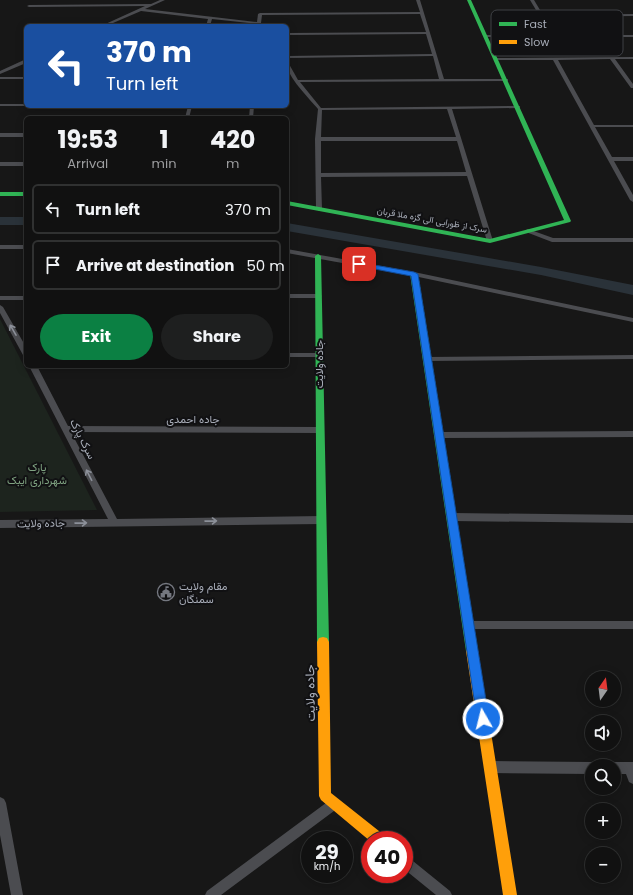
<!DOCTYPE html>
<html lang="en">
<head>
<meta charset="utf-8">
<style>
  body { margin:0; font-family:Poppins,Vazirmatn,sans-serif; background:#1e1f1f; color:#f1f3f6; height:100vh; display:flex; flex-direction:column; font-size:15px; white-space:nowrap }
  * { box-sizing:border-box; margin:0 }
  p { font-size:13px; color:#9c9d9f }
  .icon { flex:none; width:22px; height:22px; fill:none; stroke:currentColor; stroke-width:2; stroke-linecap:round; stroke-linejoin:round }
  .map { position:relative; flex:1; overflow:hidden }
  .details { position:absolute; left:24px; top:116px; width:265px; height:252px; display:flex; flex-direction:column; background:#111; border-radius:6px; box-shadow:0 2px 10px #0003,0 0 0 1px #303131 }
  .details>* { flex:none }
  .hud { position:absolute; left:24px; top:24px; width:265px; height:84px; border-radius:6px; box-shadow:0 2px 10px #0003,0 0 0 1px #303131; background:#1a4fa0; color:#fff; overflow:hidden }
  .needle { width:26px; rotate:14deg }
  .tools { position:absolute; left:585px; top:671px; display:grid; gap:8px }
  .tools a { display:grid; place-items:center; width:36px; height:36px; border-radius:50%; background:#111; box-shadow:0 2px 10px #0003,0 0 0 1px #303131; font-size:20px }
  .speed { position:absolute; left:301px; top:831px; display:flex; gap:8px; font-size:20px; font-weight:700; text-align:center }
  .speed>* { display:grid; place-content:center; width:52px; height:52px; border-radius:50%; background:#111; box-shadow:0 2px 10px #0003,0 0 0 1px #303131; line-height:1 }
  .speed small { font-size:10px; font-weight:400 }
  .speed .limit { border:6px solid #d22; background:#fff; color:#111 }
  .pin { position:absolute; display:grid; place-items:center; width:34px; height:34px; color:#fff; margin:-17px; border-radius:8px; box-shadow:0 2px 6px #0006 }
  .me { position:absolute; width:44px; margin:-22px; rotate:352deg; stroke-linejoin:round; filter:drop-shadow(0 0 3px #0008) }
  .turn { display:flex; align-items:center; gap:14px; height:84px; padding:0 16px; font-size:18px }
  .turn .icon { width:52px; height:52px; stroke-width:2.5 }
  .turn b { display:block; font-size:28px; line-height:34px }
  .eta { display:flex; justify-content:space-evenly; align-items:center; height:68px; text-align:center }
  .eta b { font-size:24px; font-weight:700; line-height:28px }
  .cta { display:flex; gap:8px; margin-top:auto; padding:8px 16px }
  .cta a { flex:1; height:46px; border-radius:24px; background:#0b8043; color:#fff; font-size:16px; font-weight:700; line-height:46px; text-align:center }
  .cta a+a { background:#1e1f1f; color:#f1f3f6 }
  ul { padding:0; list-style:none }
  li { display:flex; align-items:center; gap:12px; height:50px; margin:0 8px 6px; padding:0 8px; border:2px solid #303131; border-radius:6px }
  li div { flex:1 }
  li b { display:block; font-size:15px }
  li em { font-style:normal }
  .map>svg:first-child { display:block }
  .green { fill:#1d241e }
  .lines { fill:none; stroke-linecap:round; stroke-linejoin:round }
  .river { fill:#2a3239; fill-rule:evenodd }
  .street { fill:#4b4c50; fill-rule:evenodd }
  .fast { fill:#30b455; fill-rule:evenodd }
  .slow { fill:#ff9f0a; fill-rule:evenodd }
  .oneway { stroke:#8c9099 }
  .route { fill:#1a73e8; stroke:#114b97 }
  .labels { text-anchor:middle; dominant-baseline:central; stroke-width:4; stroke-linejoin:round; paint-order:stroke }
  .far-street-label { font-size:9px; fill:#a8adb8; stroke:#111113 }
  .street-label { font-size:11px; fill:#a8adb8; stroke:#111113 }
  .park-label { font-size:11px; fill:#7fa381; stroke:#111113 }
  .poi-label { font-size:11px; fill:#a8adb8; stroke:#111113; text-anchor:start }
  .near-street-label { font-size:13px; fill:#a8adb8; stroke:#111113 }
  .key { fill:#111113; stroke:#3e4045; stroke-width:1 }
  .key-label { font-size:11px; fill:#a8adb8 }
</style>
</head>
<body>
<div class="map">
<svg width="633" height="895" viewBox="0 0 633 895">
  <rect width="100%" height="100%" fill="#171717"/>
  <!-- green -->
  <path class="green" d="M0 319 97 510 0 512Z"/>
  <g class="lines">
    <!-- river -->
    <path class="river" d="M0 217H26V225H0Z
      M287 223 541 267 633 285V295L541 275 287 231Z"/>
    <!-- street -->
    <path class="street" d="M160 0H165L145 9 257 22 258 14 260 13 420 12 416 0H420L444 79H508V81L300 82 321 108 520 106V108H518L452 109 493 241 492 242H488L487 241 467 176 321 177 322 209 319 211 316 209 315 139 318 109C309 98 287 77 287 64H289L298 80 439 79 433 56 287 58V56L432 54 426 34 287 35V33L426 32 420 14 262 15 261 23 263 26H259L258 24 212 19 210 26H206L208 19 141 11 106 26H101L145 6 29 7 27 6 29 5 151 4ZM447 109 456 137H321L322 110ZM321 141H457L466 172 321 173Z
      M530 0H534L543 15 633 14V16L544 17 555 35H633V37H485L486 35H551Z
      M633 57V59H615L633 84V88H631L610 59 558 60 594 125H633V127H595L612 157H633V161H614L633 195V202L630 200 553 60H496L494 59 496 58Z
      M24 60H26V63L0 74V71Z
      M0 77H26V79H0Z
      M0 104H26V106H28H0Z
      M188 106H192L189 118H185Z
      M250 106H254L253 118H249Z
      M0 133H26V137H0Z
      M0 162H26V166H0Z
      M528 229 553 238H633V242H552L526 232V230Z
      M0 245H26V249H0Z
      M287 249 414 272 633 318V322L414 276 287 253Z
      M287 294H319L322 296 319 298H287Z
      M0 296H26V300H0Z
      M0 305 3 307 26 347V355H23L0 313Z
      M287 353H319L323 355 319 357H287Z
      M633 355V359L427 361 423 359 427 357Z
      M29 366H37L68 426 319 427 323 430 319 433 71 432 117 519 322 516 325 517 326 520 325 523 322 524 0 528V520L108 519Z
      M633 431V437L439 438 435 435 439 432Z
      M452 513 633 515V523L452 521 449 520 448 517 449 514Z
      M469 621H633V629H469L466 628 464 625 466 622Z
      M490 761 592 762 596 764 597 766H592V774L490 773 486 771 484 767 486 763Z
      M614 762H633V784L629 782 626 774H614V766H609L610 764Z
      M0 797 4 799 6 803 23 895H11L0 835Z
      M334 798 338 800 340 804 338 808 221 895H205L207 891 330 800Z
      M404 855 408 857 450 891 452 895H436L404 869Z"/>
    <!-- fast -->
    <path class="fast" d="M467 0H471L571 221 570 222 490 243 287 205V201L490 239 564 220Z
      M0 192H26V196H0Z
      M318 254 321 256 329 642 327 646 323 647 319 646 317 642 315 256Z
      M411 272H414L418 274 478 651 476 655 472 656 468 655 466 651 410 274Z"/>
    <!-- slow -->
    <path class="slow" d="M323 637 327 638 329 642 331 793 384 835 386 840 370 841 321 800 319 796 317 642 319 638Z
      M472 646 476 647 478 651 517 895H503L466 651 468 647Z"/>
  </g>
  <!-- one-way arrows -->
  <defs><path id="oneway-shaft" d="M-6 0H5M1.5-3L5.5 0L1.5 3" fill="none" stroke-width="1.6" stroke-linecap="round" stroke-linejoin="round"/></defs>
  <g class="oneway">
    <use href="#oneway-shaft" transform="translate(13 330) rotate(-120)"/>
    <use href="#oneway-shaft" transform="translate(89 475) rotate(-117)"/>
    <use href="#oneway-shaft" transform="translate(211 521) rotate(-1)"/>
    <use href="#oneway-shaft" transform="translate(81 523) rotate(-1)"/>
  </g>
  <!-- route -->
  <path class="route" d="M357 262 414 272 418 274 489 719 487 724 483 725 478 724 477 719 411 276 359 266 356 264Z"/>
  <!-- icons -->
  <defs>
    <g id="civic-ring" transform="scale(0.9)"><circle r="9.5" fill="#111113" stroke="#757880" stroke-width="1.5"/><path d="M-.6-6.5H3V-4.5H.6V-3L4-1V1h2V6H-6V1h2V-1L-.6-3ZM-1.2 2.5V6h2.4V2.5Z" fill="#757880"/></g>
  </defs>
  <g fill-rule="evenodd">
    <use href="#civic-ring" x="166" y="592"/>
  </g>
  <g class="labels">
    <!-- far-street labels -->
    <g class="far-street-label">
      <text transform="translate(432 220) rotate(10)">سرک از ظورایی الی گزه ملا قربان</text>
    </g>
    <!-- street labels -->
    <g class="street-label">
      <text transform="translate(319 364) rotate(-90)">جاده ولایت</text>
      <text x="193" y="419">جاده احمدی</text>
      <text transform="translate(83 439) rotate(63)">سرک پارک</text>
      <text transform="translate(41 523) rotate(-1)">جاده ولایت</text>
    </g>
    <!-- park labels -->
    <g class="park-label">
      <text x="37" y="467">پارک<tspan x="37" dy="13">شهرداری ایبک</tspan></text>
    </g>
    <!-- poi labels -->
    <g class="poi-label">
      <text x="179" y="586">مقام ولایت<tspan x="179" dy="13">سمنگان</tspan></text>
    </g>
    <!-- near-street labels -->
    <g class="near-street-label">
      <text transform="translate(310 693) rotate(-91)">جاده ولایت</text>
    </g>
  </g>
  <!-- legend -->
  <rect x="491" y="10" width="132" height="46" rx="6" class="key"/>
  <rect x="499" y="22" width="18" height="4" fill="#30b455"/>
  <rect x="499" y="40" width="18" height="4" fill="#ff9f0a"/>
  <g class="key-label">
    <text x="524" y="28">Fast</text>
    <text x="524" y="46">Slow</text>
  </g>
</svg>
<div class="tools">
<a><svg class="needle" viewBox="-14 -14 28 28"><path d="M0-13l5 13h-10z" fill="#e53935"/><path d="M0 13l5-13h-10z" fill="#9c9d9f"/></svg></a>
<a><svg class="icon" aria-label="sound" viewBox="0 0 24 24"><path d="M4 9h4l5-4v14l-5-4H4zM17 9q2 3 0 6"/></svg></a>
<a><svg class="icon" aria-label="search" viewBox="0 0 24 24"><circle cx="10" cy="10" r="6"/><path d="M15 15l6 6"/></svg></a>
<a>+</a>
<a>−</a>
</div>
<div class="speed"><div>29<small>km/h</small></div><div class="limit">40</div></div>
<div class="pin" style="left:359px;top:264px;background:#d93025"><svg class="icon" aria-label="arrive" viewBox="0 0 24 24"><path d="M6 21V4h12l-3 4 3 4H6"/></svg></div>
<svg class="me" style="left:483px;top:719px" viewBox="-20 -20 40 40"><circle r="17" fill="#1a73e8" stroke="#fff" stroke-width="3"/><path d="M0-11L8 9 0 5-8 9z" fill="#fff"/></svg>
<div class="hud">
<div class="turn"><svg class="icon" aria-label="left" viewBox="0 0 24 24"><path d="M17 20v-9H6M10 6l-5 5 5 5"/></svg><div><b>370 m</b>Turn left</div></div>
</div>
<section class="details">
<div class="eta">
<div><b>19:53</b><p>Arrival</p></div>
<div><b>1</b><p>min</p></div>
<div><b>420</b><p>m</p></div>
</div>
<ul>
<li><svg class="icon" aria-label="left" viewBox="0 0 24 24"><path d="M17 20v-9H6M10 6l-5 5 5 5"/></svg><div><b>Turn left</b></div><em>370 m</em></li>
<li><svg class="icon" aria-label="arrive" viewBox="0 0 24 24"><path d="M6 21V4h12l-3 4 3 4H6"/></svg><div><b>Arrive at destination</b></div><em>50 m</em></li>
</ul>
<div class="cta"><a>Exit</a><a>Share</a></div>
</section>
</div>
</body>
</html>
